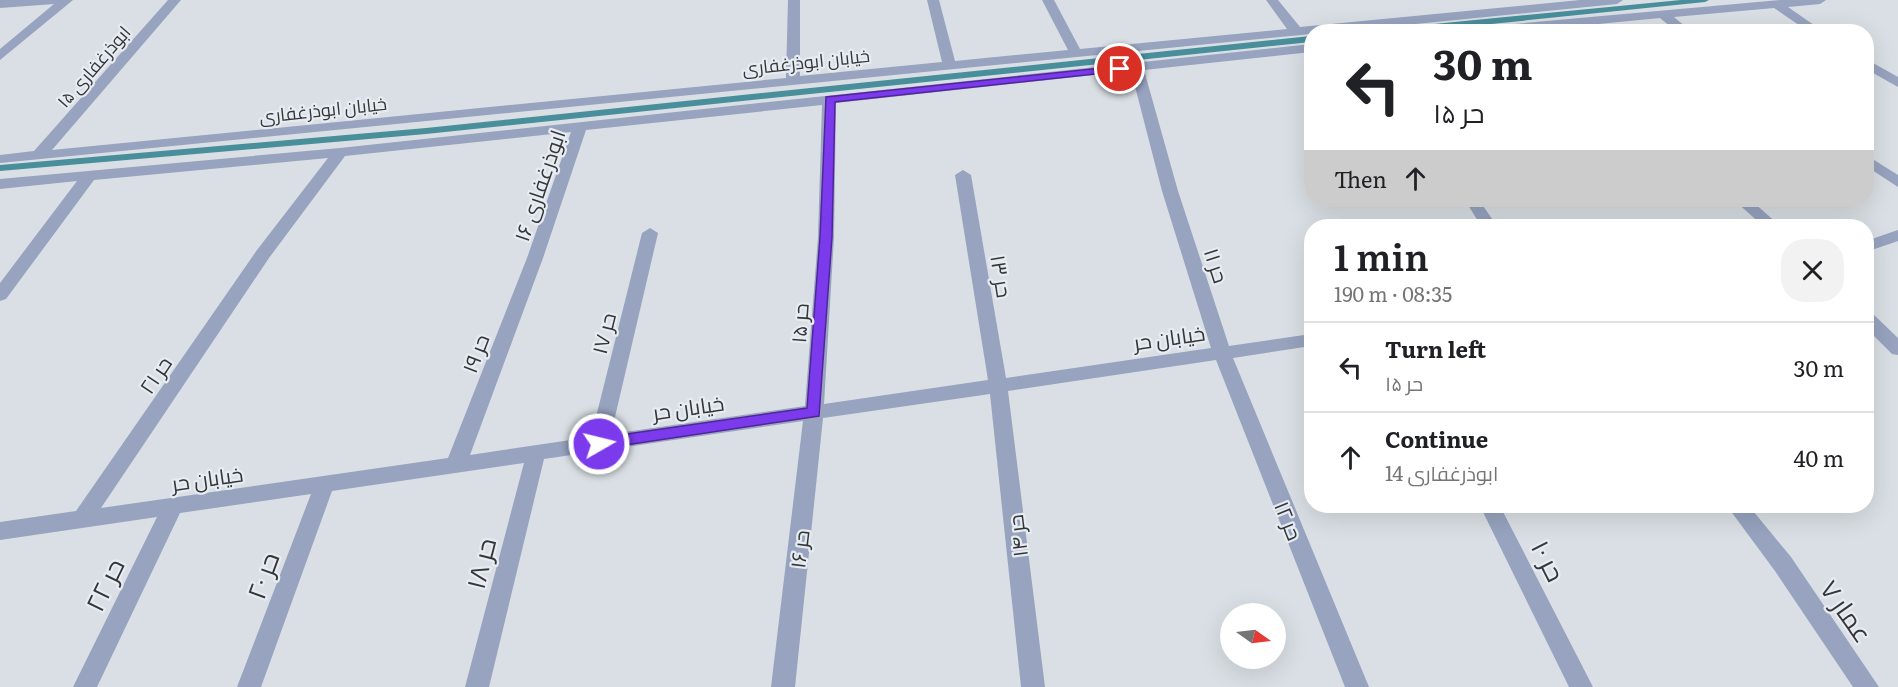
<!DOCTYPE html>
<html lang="en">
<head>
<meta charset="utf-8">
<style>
  body { margin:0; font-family:Literata,Cairo,serif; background:#f2f2f2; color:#202124; height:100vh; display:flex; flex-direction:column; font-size:22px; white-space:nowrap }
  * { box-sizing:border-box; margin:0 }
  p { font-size:20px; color:#757577 }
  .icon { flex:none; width:33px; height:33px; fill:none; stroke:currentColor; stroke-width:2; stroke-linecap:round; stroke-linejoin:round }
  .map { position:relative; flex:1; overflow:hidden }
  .sheet { position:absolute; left:1304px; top:219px; width:570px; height:294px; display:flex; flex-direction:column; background:#fff; border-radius:24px; box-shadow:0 6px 24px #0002 }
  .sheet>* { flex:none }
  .hud { position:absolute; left:1304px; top:24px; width:570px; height:183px; border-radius:24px; box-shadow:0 6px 24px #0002; background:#fff; color:#202124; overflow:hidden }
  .needle { width:39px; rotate:104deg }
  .tools { position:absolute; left:1220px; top:603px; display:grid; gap:12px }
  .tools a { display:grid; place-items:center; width:66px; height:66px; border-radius:50%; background:#fff; box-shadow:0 6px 24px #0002; font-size:30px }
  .pin { position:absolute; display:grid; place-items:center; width:51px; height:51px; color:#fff; margin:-26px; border:3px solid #fff; border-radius:50%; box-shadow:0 2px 6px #0007 }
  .me { position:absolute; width:66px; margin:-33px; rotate:82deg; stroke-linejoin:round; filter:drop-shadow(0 0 4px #0008) }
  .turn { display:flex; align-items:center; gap:21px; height:126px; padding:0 30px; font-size:27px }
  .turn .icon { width:78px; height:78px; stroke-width:2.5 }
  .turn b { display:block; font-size:42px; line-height:51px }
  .then { display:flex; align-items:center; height:57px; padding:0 30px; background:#0003; gap:12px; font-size:22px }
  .round { display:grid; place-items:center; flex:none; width:63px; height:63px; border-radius:24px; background:#f2f2f2 }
  .overview { display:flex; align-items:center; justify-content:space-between; height:102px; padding:0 30px }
  h1 { font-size:36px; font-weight:600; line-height:45px }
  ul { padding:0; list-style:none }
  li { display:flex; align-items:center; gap:18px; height:90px; padding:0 30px; border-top:2px solid #e0e0e0 }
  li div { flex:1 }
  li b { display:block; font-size:22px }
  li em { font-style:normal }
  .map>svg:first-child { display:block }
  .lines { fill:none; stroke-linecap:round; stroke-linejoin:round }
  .stream { fill:#498e9b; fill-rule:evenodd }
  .minor { fill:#97a3bf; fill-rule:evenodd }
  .route { fill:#7c3aed; stroke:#51269a; stroke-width:1.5 }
  .labels { text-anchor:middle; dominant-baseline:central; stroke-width:4.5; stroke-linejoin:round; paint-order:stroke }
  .far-street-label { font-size:18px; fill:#343638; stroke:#e6ecf1 }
  .street-label { font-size:21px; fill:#343638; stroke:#e6ecf1 }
  .near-street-label { font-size:26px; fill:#343638; stroke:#e6ecf1 }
</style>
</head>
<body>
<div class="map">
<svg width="1898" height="687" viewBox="0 0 1898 687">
  <rect width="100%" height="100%" fill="#d9dfe4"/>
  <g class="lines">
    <!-- stream -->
    <path class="stream" d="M1681 0H1709L1705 2 1413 32H1379L1383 29Z
      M1311 36V42L426 134 0 171V165L426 128Z"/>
    <!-- minor -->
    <path class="minor" d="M0 0H73L0 60V49L54 4 0 8Z
      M168 0H181L52 150 786 78 788 0H800V76L942 62 927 0H939L955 61 1068 50 1042 0H1054L1080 49 1287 29 1266 0H1278L1300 27 1580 0H1623L1617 4 1335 32H1311V34L0 163V155L34 151Z
      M1780 0H1826L1820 4 1788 7 1824 32H1809L1774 8 1674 17 1692 32H1677L1660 18 1517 32H1464L1470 28Z
      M1311 44V52L1144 70 1178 191 1229 346 1311 334V346L1233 358 1369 687H1345L1216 360 1008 391 1045 687H1021L990 394 823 418 795 687H771L803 421 544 459 489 687H465L524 463 332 491 261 687H237L311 494 180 513 97 687H73L157 517 0 540V522L76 511 257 250 328 158 94 180 6 299 0 301V283L77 181 0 189V179L340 148ZM1131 71 1162 191 1211 348 1006 378 971 175 963 170 955 175 988 380 824 404 834 237 836 103ZM822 105 818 237 805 406 611 434 658 233 650 228 642 233 591 437 470 455 543 258 586 130ZM571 132 527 258 448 458 101 508 269 258 345 156Z
      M1866 59 1898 77V87L1866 69Z
      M1866 155 1898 175V187L1866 166Z
      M1465 200H1479L1497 226H1481Z
      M1734 200H1751L1780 226H1763Z
      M1898 230V241L1866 252V241Z
      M1866 311 1872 313 1898 338V355L1892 354 1866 328Z
      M1480 506H1500L1593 687H1569Z
      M1727 506H1749L1791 557 1879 687H1853L1775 571Z"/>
  </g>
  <!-- route -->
  <path class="route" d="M1120 66 1125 69 1123 71 835 102 832 237 819 416 599 449 593 448 591 444 599 438 807 408 820 237 826 97Z"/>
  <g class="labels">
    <!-- far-street labels -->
    <g class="far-street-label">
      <text transform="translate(806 61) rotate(-6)">خیابان ابوذرغفاری</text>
      <text transform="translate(93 66) rotate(-49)">ابوذرغفاری ۱۵</text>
      <text transform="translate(323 109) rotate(-6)">خیابان ابوذرغفاری</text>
    </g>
    <!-- street labels -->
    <g class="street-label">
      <text transform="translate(538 185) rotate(-71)">ابوذرغفاری ۱۶</text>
      <text transform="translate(1218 265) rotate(72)">حر ۱۱</text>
      <text transform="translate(1003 276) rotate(81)">حر ۱۳</text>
      <text transform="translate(798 323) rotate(-86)">حر ۱۵</text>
      <text transform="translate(602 333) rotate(-76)">حر ۱۷</text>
      <text transform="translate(1169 336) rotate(-8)">خیابان حر</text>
      <text transform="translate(474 353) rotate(-69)">حر ۱۹</text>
      <text transform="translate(154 374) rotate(-56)">حر ۲۱</text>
      <text transform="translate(688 406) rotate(-8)">خیابان حر</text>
      <text transform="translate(207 477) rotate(-8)">خیابان حر</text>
      <text transform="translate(1290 520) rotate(68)">حر ۱۲</text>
      <text transform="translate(1016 536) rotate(-97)">حر ۱۴</text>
      <text transform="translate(798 549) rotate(-83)">حر ۱۶</text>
    </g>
    <!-- near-street labels -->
    <g class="near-street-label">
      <text transform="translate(1550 560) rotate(63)">حر ۱۰</text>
      <text transform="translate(479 563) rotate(-76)">حر ۱۸</text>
      <text transform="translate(261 575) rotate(-70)">حر ۲۰</text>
      <text transform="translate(103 584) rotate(-64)">حر ۲۲</text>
      <text transform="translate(1848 610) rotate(55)">عمار ۷</text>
    </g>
  </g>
</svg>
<div class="tools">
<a><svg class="needle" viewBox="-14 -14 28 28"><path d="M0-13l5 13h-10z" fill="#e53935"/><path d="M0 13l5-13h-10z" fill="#757577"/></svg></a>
</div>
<div class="pin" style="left:1120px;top:69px;background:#d93025"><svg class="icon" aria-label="arrive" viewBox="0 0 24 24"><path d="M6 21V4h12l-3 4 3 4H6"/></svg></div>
<svg class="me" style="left:599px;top:444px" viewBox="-20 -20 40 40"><circle r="17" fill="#7c3aed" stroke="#fff" stroke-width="3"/><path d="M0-11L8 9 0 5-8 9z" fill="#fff"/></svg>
<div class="hud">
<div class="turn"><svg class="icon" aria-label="left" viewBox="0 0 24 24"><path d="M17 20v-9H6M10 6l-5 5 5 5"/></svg><div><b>30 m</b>حر ۱۵</div></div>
<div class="then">Then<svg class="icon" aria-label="ahead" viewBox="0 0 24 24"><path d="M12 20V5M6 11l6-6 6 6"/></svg></div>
</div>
<section class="sheet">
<div class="overview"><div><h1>1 min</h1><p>190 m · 08:35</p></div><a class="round"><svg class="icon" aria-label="close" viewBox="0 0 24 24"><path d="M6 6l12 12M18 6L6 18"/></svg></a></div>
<ul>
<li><svg class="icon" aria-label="left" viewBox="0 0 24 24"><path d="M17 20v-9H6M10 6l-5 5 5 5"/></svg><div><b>Turn left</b><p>حر ۱۵</p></div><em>30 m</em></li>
<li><svg class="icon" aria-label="ahead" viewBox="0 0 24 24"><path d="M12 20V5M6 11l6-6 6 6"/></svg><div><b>Continue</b><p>ابوذرغفاری 14</p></div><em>40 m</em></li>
</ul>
</section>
</div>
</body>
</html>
